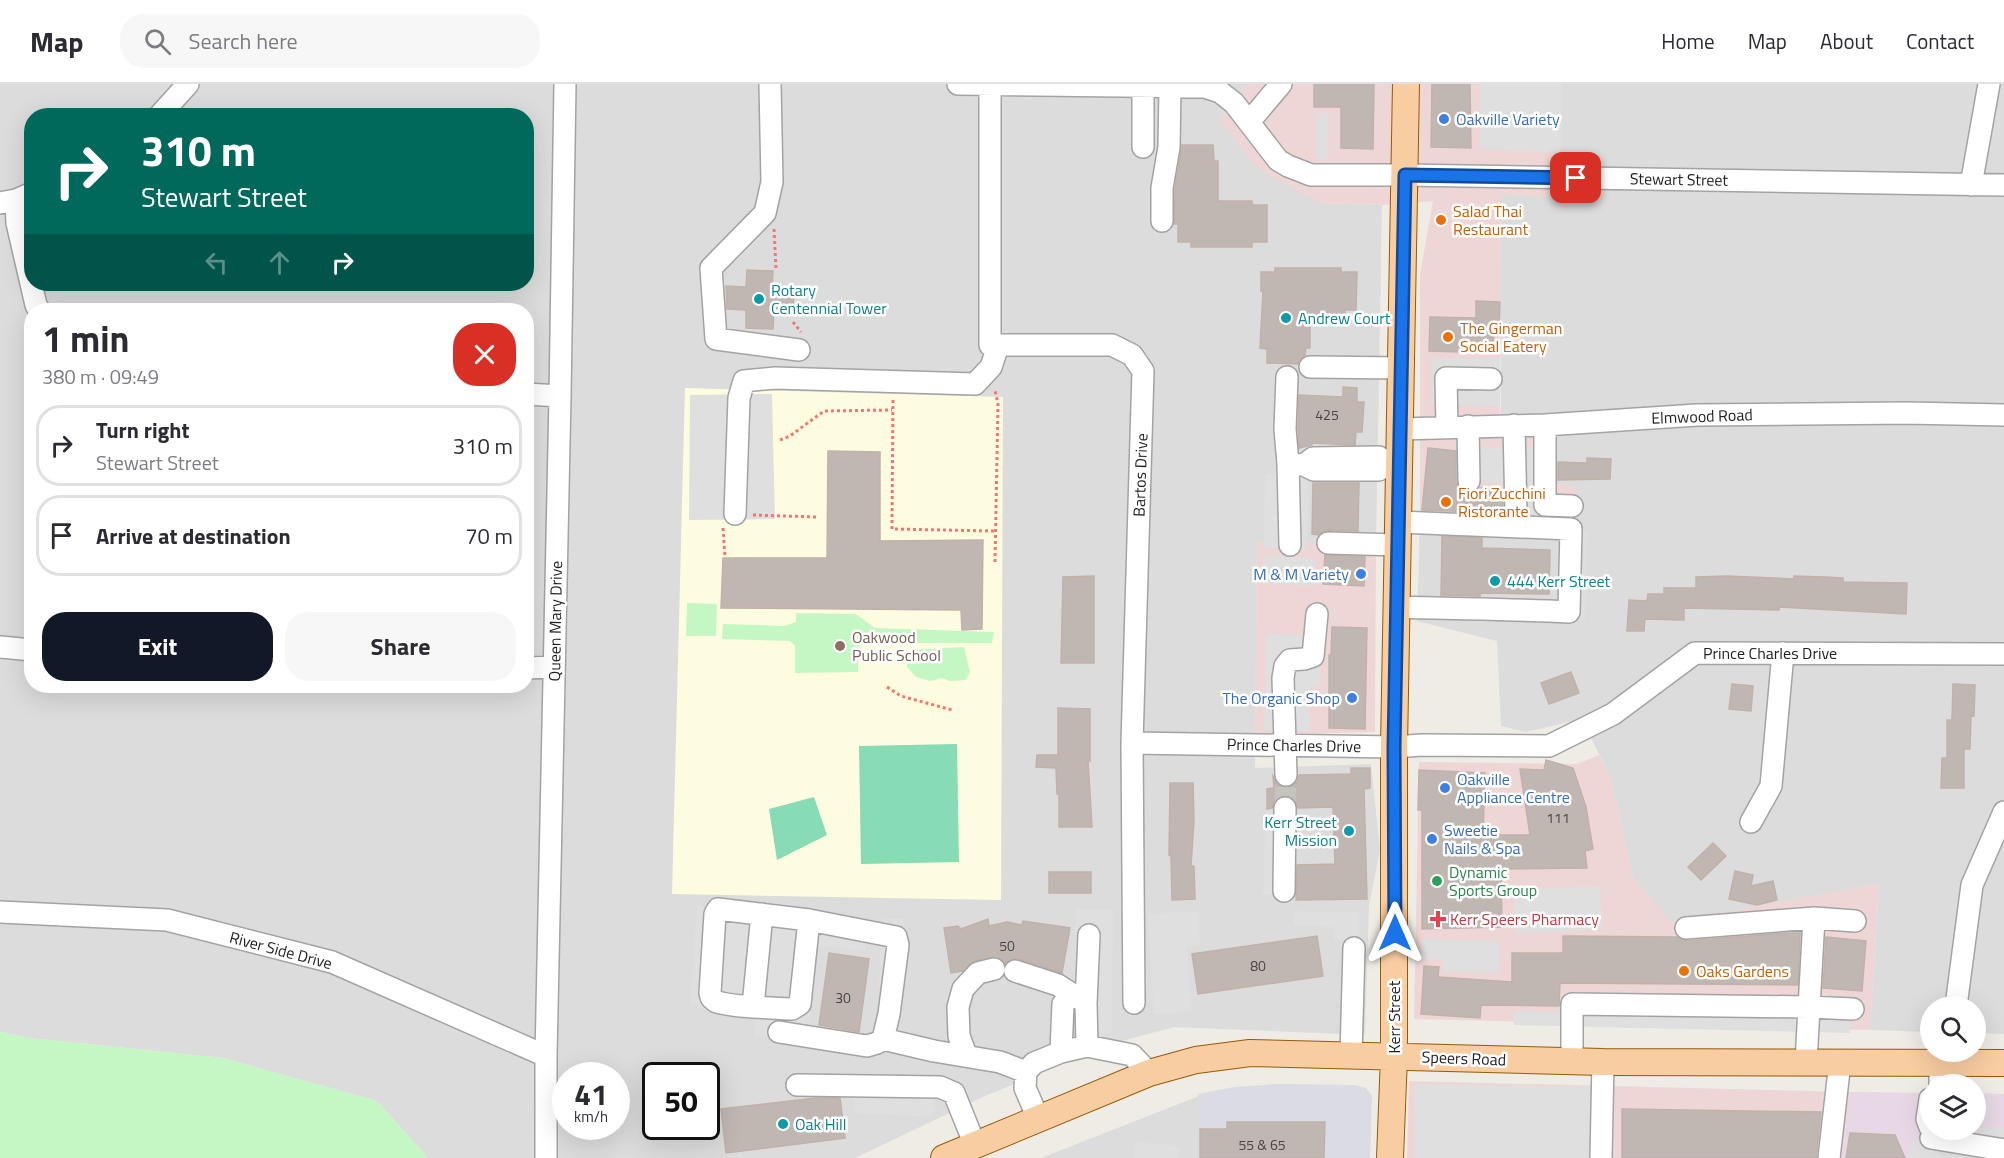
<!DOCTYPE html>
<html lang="en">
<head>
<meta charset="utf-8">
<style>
  body { margin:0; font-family:"Titillium Web",sans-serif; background:#f7f7f7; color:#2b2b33; height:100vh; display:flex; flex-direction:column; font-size:22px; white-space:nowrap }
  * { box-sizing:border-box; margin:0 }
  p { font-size:20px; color:#7c7c81 }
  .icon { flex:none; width:33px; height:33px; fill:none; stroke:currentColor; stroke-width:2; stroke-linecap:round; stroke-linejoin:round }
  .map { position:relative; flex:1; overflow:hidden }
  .drawer { position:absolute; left:24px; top:219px; width:510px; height:390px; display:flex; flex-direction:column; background:#fff; border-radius:24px; box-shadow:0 6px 24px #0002 }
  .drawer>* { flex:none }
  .banner { position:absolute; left:24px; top:24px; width:510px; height:183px; border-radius:24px; box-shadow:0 6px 24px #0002; background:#00695c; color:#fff; overflow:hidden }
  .buttons { position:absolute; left:1920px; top:912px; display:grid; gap:12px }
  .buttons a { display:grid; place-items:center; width:66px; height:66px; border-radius:50%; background:#fff; box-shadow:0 6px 24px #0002; font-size:30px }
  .speed { position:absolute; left:552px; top:978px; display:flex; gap:12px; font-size:30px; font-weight:700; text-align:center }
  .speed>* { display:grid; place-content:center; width:78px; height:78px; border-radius:50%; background:#fff; box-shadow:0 6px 24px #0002; line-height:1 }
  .speed small { font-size:15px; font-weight:400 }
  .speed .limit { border:3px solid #111; border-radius:9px; background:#fff; color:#111 }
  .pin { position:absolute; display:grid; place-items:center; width:51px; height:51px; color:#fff; margin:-26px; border-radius:12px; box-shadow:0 3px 9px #0006 }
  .me { position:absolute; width:66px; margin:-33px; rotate:0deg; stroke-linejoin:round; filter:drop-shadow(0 0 4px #0008) }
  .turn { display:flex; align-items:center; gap:21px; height:126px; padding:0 18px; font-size:27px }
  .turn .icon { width:78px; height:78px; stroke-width:2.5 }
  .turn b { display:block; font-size:42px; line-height:51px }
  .lanes { display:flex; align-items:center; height:57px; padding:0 18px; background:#0003; justify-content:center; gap:30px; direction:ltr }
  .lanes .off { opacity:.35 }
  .round { display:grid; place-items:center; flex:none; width:63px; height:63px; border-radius:24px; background:#f7f7f7 }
  .overview { display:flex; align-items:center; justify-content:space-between; height:102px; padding:0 18px }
  h1 { font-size:36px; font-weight:700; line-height:45px }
  .primary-button { display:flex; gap:12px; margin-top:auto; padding:12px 18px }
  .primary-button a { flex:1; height:69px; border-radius:24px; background:#111827; color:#fff; font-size:24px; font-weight:700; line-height:69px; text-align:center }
  .primary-button a+a { background:#f7f7f7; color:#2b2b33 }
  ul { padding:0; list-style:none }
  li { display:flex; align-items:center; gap:18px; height:81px; margin:0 12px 9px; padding:0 6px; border:3px solid #e1e1e2; border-radius:24px }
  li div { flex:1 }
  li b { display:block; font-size:22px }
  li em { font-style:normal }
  header { display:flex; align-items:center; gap:36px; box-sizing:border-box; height:84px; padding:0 30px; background:#fff; border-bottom:2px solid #e1e1e2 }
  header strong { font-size:28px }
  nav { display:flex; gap:33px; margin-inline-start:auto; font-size:21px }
  .search { width:420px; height:54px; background:#f7f7f7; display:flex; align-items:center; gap:15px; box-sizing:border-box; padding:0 21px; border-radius:24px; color:#7c7c81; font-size:22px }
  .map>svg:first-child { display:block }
  .residential { fill:#dddcdc; fill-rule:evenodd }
  .commercial { fill:#efd6d6 }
  .industrial { fill:#e8d8e6 }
  .education { fill:#fefce0 }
  .park { fill:#c5f7c5 }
  .pitch { fill:#87dbb5 }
  .parking { fill:#dfdfdf }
  .plaza { fill:#dadbe5 }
  .building { fill:#c0b7b2; stroke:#c1b1a9; stroke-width:1.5 }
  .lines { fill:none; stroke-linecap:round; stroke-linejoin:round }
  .minor-tunnel { stroke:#c5c3be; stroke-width:21; stroke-dasharray:21 10; stroke-linecap:butt }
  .minor-casing { stroke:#a3a3a3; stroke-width:24 }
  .major-casing { stroke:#945b06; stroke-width:28 }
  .path { stroke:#f47672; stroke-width:3; stroke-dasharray:3 3; stroke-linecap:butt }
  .minor { stroke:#fff; stroke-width:21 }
  .major { stroke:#f8cda2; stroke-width:26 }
  .route-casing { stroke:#114b97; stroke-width:15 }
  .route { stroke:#1a73e8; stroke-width:10 }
  .shop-dot { fill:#3f7fe0; stroke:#fff; stroke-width:2 }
  .food-dot { fill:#e8710a; stroke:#fff; stroke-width:2 }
  .culture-dot { fill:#0f9aa8; stroke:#fff; stroke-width:2 }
  .education-dot { fill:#8d6e63; stroke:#fff; stroke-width:2 }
  .leisure-dot { fill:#2e9e5b; stroke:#fff; stroke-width:2 }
  .health-dot { fill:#e0444e; stroke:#fff; stroke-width:2 }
  .labels { text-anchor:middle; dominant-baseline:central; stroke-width:5; stroke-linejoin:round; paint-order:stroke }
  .number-label { font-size:14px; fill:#474544 }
  .shop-label { font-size:16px; fill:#366cbe; stroke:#fff; text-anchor:start }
  .street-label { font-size:16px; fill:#1f1f1f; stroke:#fff }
  .food-label { font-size:16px; fill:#c56008; stroke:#fff; text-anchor:start }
  .culture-label { font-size:16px; fill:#0d838f; stroke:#fff; text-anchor:start }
  .education-label { font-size:16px; fill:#785e54; stroke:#fff; text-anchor:start }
  .leisure-label { font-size:16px; fill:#27864d; stroke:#fff; text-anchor:start }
  .health-label { font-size:16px; fill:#be3a42; stroke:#fff; text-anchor:start }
</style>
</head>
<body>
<header>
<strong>Map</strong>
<div class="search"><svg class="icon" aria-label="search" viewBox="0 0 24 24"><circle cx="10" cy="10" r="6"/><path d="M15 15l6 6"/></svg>Search here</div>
<nav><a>Home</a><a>Map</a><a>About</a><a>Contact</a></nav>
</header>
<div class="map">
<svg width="2004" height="1074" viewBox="0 0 2004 1074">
  <rect width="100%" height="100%" fill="#efece6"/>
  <!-- residential -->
  <path class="residential" d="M0 0H1247L1220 35 1319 119 1382 121 1376 461 1257 457 1255 684 1371 680 1380 766 1369 821 1365 951 1174 943 1111 960 985 1012 855 1074H428L377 1017 223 974 30 954 0 948ZM32 32H526V200H32ZM32 226H526V602H32ZM566 992H616V1042H566ZM656 992H706V1042H656Z
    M1562 0H2004V950L1976 949V922H1930V948L1870 946 1879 800 1670 839 1633 794 1611 695 1582 635 1526 648 1501 642 1497 557 1417 537 1420 438 1536 398 1501 332 1500 110 1563 114 1561 68Z
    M1199 1012 1366 1013 1365 1074H1041Z"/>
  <!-- commercial -->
  <path class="commercial" d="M1247 0H1562L1561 68 1563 114 1501 111 1500 322 1501 332 1545 341 1536 397 1576 402 1573 440 1420 438V191L1433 117 1382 121 1319 119 1256 83 1220 35Z
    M1257 457 1376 461 1375 648 1255 651Z
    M1599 671 1611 695 1633 794 1670 838 1879 800 1870 946 1414 935 1419 678 1577 680Z
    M1409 997 1851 1008 1842 1074H1407Z"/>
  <!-- industrial -->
  <path class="industrial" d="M1851 1008 1930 1009V1046H1976V1009L2004 1010V1074H1842Z"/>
  <!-- education -->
  <path class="education" d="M685 304 1003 313 1001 816 672 810Z"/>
  <!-- park -->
  <path class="park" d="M687 519 717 520 716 552H686Z
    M796 529 856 530 875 544 994 548 992 559H867L858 563V588L795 589V562L790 557 722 555 723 540 784 542 796 538Z
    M964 563 970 588 966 596 950 597 942 594 930 597 916 593 907 583V573L913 566Z
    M0 948 30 954 223 974 377 1017 428 1074H0Z"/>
  <!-- pitch -->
  <path class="pitch" d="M957 660 959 778 861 780 859 662Z
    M814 713 827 751 777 776 769 725Z"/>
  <!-- parking -->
  <path class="parking" d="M1480 0H1562L1561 68 1479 65Z
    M1317 29H1329L1327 76 1316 75Z
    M1431 274H1500V322L1431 321Z
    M772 310 775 435 689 436 690 311Z
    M1470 363 1536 365 1535 435 1520 434 1521 400 1470 398Z
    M1265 389 1308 390 1307 465 1264 464Z
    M1559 445 1588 446 1585 537 1556 536Z
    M1264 471 1316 474 1314 502 1263 499Z
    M1267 550 1321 552 1320 602 1310 603 1309 647 1264 646Z
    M1266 727 1293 728 1291 811H1263Z
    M1600 802 1603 845 1516 850 1514 806Z
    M697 821 868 835 865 866 815 862 808 956 754 952 756 925 690 920Z
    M1076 825H1113L1112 949 1081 948 1075 911Z
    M1198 827 1200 861 1187 862 1191 928 1154 930 1148 830Z
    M1293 827 1358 828V857H1334V843L1293 842Z
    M881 835H904L902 906 879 905Z
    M1422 855 1499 857V889L1443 888V876L1421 875Z
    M1851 917 1850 949 1514 941V927L1574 928Z
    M1415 1000 1615 1003V1074H1414Z
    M855 1003 935 1007 933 1033 854 1029Z
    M1920 1036 1930 1046H1976V1041L2004 1044V1074H1909L1912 1055 1921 1057Z
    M1134 1058 1180 1062 1179 1074H1133Z"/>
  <!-- plaza -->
  <path class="plaza" d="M1279 1000 1355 1001 1366 1004 1372 1012 1370 1074H1324L1325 1038H1227V1045H1200V1028L1197 1019 1198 1010 1234 1003Z"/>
  <!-- building -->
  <path class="building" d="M1314 0H1374L1373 65 1341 64V23H1314Z
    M1432 0H1470L1471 64 1431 63Z
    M1182 61H1213L1214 77H1218V117H1252V121H1267V158H1252V163H1191V158H1178V140H1174L1175 105Z
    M1275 184H1341V188H1357L1356 226H1345V232L1310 231V264H1306L1305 271 1299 276 1298 280 1267 279V265L1260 264 1263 207H1261V188H1275Z
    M747 186 773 187 772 205 794 206 793 225 774 224 773 245 746 244V226L727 225 726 202 746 203Z
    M1476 217 1500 218 1499 251H1494L1493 269 1429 267 1430 233 1476 234Z
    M1343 303 1357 304V318H1364L1362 348H1356L1355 361 1312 359V361L1299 364 1298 345 1299 311 1343 313Z
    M1428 364 1456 367V398L1458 404 1463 408H1475L1480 404 1503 406V429L1422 426Z
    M828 367 880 368V457L983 456 982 545 962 546 961 526 721 524 723 474H827Z
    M1587 374 1611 375 1610 395 1558 396V378L1587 379Z
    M1313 399H1359L1358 447 1328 446 1319 451 1312 450Z
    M1442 452 1482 454V464L1550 466 1549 510 1480 509V512L1441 511Z
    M1325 471 1365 473 1364 502 1323 500Z
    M1094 492V579H1061L1063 493Z
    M1727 492 1794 495V492L1824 493 1843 494V498L1907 499 1906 530 1779 523V526L1684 524V536L1645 535 1644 547H1627L1629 516 1647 517 1648 510H1664V504H1696V493Z
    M1332 543 1367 544 1365 645 1329 644V571H1331Z
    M1571 588 1579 609 1549 620 1541 599Z
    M1732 600 1753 602 1751 627 1729 625Z
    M1953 600 1975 601 1974 632 1971 631 1970 665H1964V704H1941L1942 674H1947V636H1952Z
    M1058 624 1090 625V677H1088L1092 743H1059V710H1057L1056 684 1036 683 1037 671H1058Z
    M1546 676 1573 684 1586 723 1593 765 1585 767 1587 784 1501 785 1502 843 1422 845V726H1418L1419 686 1485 689 1483 751H1530L1520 685 1544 686Z
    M1351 684H1370V704L1364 705 1367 815 1296 816 1297 781 1335 780 1333 723 1298 724 1292 713 1285 711 1274 717 1272 724 1267 725V705L1274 704 1273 692 1280 702 1287 704 1297 698 1299 691 1351 690Z
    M1170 699H1193L1194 736 1191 782H1194L1195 815 1172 816 1171 772 1169 771Z
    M1713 759 1726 772 1701 796 1688 783Z
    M1735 787 1753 791 1751 802 1773 797 1777 816 1757 821 1729 815Z
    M1049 788H1091V809H1049Z
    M988 835 989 842 1007 838 1022 841 1023 837 1070 844 1062 889 1019 875H1012L1005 879 998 873H991L974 877 963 887 951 889 944 844 958 842 961 845Z
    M1786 849H1800L1798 901 1560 899 1559 922 1481 921 1480 934 1421 930 1424 882 1439 883 1438 893 1512 898V869H1563V852L1677 853 1687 857Z
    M1317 852 1323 892 1198 910 1192 870Z
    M1826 853 1866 857 1862 907 1823 904Z
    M829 869 869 875 859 948 819 941Z
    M816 1014H840L845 1054 726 1069 721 1025Z
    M1622 1025 1821 1028 1816 1074H1622Z
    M1227 1038H1325L1324 1074H1200V1045H1227Z
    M1850 1049 1895 1051 1905 1074H1846Z"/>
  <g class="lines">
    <!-- minor-tunnel -->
    <path class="minor-tunnel" d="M1285 724 1286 691"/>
    <!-- minor casing -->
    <g class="minor-casing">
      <path id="minor" d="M770 0 772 98 765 129 711 184 716 255 799 266
        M958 0 1205 3 1220 8 1234 19 1278 76 1288 82 1311 91H1405L2004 101
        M990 1V261H1112L1132 271 1143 287 1132 659 1134 919
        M1143 3V63
        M159 32 188 0
        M1249 38 1281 0
        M1971 101 1989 0
        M16 116 17 139 36 221 39 226
        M0 119 16 116 32 109
        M1162 137V104L1169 63 1170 3
        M1310 283 1402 284
        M1287 293 1285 345 1288 380
        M526 310 560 312
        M1514 341 1516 429
        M1545 341V421L1572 422
        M1468 342 1469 397
        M1447 343 1446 294 1491 295
        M1401 345 1545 341 1697 331 1907 329 2004 331
        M1386 380 1379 386H1314L1304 381 1313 374 1379 373 1386 380H1400
        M735 430 739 314 744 297 775 294 975 300 991 283 998 262
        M1328 459 1398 461
        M1290 461 1288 380 1304 381
        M1397 523C1454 525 1511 525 1569 528L1571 445 1399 438
        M0 563 32 566
        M526 584 553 583
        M1132 659 1394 663 1422 661 1549 662 1613 630 1695 569 2004 570
        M1286 691 1283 594 1285 582 1290 576 1304 575 1313 572 1317 530
        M1751 738 1771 702 1783 569
        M1284 807 1285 724
        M0 828 167 836 332 878 546 972
        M809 836 800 920 792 925C776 924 727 923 715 917 711 914 711 914 710 909L715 830 718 825 809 836 896 853 898 861 889 930 883 955 934 967 1000 978 1026 988
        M1686 844 1814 834 1855 837
        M1015 887 1058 901 1086 919
        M753 922 762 830
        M1956 922 1972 801 2004 728
        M779 948 867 962 877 959 883 955
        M1087 962 1086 919 1089 851
        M1061 968 1063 920
        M966 971 959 952 958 923 963 905 978 889 994 885
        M1351 971 1354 864
        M1572 977V920L1809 923 1853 925
        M1806 978 1814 834
        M1940 1000V979
        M797 1001 940 1003 954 1009 975 1061
        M1930 1015 1927 1035 1930 1043
        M1038 1034 1025 1004 1026 988 1034 979 1061 968 1087 962 1132 971 1149 989
        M1931 1054 2004 1066
        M546 1074V972L560 312 565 0
        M1601 1074 1603 978
        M1829 1074 1840 978"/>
    </g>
    <!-- major casing -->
    <g class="major-casing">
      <path id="major" d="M944 1074 1149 989 1196 976 1250 969 1603 978 2004 979
        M1390 1074 1394 972V663L1406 0"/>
    </g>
    <!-- path -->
    <path class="path" d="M774 145 776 185
      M793 238 801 248
      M893 316 892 445 995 447
      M780 356 790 352 824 327 892 326
      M753 431 816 433
      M723 444 725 472
      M995 478 998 320 995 306
      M887 603 901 612 952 626"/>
    <!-- minor -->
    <use href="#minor" class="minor"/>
    <!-- major -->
    <use href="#major" class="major"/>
  </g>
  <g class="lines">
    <!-- route casing -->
    <g class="route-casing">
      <path id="route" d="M1395 849 1394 663 1405 91 1576 94"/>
    </g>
    <!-- route -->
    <use href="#route" class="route"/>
  </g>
  <!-- markers -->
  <g class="shop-dot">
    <circle cx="1444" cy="35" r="6"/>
    <circle cx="1361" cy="490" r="6"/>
    <circle cx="1352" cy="614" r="6"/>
    <circle cx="1445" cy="704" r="6"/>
    <circle cx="1432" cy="755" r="6"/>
  </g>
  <g class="food-dot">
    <circle cx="1441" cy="136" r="6"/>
    <circle cx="1448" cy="253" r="6"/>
    <circle cx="1446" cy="418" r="6"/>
    <circle cx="1684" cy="887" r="6"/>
  </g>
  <g class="culture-dot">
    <circle cx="759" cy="215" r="6"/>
    <circle cx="1286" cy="234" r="6"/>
    <circle cx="1495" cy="497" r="6"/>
    <circle cx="1349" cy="747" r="6"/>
    <circle cx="783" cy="1040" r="6"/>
  </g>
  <circle class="education-dot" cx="840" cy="562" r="6"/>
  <circle class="leisure-dot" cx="1437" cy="797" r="6"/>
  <path class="health-dot" d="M1435 826h6v6h6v6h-6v6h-6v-6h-6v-6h6z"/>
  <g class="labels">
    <!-- number labels -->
    <g class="number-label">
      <text x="1327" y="330">425</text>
      <text x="1558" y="733">111</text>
      <text x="1007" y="861">50</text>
      <text x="1258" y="881">80</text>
      <text x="843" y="913">30</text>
      <text x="1262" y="1060">55 &amp; 65</text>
    </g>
    <!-- shop labels -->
    <g class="shop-label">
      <text x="1456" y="35">Oakville Variety</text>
      <text x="1349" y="490" text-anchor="end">M &amp; M Variety</text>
      <text x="1340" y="614" text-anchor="end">The Organic Shop</text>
      <text x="1457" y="695">Oakville<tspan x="1457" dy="18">Appliance Centre</tspan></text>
      <text x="1444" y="746">Sweetie<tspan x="1444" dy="18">Nails &amp; Spa</tspan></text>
    </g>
    <!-- street labels -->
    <g class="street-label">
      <text transform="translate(1679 95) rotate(1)">Stewart Street</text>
      <text transform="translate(1702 332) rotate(-2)">Elmwood Road</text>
      <text transform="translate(1140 391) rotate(-88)">Bartos Drive</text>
      <text transform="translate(555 537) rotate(-89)">Queen Mary Drive</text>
      <text x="1770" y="569">Prince Charles Drive</text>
      <text transform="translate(1294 661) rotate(1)">Prince Charles Drive</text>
      <text transform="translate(281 866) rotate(15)">River Side Drive</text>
      <text transform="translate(1394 933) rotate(-90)">Kerr Street</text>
      <text transform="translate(1464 974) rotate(2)">Speers Road</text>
    </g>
    <!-- food labels -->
    <g class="food-label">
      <text x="1453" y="127">Salad Thai<tspan x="1453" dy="18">Restaurant</tspan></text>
      <text x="1460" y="244">The Gingerman<tspan x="1460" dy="18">Social Eatery</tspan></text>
      <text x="1458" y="409">Fiori Zucchini<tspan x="1458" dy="18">Ristorante</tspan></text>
      <text x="1696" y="887">Oaks Gardens</text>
    </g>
    <!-- culture labels -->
    <g class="culture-label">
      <text x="771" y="206">Rotary<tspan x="771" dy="18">Centennial Tower</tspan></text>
      <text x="1298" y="234">Andrew Court</text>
      <text x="1507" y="497">444 Kerr Street</text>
      <text x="1337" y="738" text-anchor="end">Kerr Street<tspan x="1337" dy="18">Mission</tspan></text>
      <text x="795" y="1040">Oak Hill</text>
    </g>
    <!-- education labels -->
    <g class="education-label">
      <text x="852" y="553">Oakwood<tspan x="852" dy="18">Public School</tspan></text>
    </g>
    <!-- leisure labels -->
    <g class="leisure-label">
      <text x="1449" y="788">Dynamic<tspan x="1449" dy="18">Sports Group</tspan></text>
    </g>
    <!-- health labels -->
    <g class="health-label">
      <text x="1450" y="835">Kerr Speers Pharmacy</text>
    </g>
  </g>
</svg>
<div class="buttons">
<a><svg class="icon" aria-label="search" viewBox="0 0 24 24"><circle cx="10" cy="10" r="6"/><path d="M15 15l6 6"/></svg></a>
<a><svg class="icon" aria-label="layers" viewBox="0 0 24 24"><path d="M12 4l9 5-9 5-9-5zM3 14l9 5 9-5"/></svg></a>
</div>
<div class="speed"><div>41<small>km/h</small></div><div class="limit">50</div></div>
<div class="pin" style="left:1576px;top:94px;background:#d93025"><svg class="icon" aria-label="arrive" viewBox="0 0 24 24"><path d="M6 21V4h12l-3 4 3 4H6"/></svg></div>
<svg class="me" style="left:1395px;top:849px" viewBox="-20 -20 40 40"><path d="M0-17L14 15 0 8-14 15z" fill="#1a73e8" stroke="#fff" stroke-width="4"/></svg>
<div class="banner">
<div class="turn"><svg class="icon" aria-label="right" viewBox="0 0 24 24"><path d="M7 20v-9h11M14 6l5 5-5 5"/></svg><div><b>310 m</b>Stewart Street</div></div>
<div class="lanes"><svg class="icon off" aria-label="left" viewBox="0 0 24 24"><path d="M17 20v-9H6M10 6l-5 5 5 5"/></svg><svg class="icon off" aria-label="ahead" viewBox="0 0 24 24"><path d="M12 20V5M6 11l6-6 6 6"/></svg><svg class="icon" aria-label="right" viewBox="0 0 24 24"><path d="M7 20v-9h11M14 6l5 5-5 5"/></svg></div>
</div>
<section class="drawer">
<div class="overview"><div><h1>1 min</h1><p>380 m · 09:49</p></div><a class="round" style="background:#d93025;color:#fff"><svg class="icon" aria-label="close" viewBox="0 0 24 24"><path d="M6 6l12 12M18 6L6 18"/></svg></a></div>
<ul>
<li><svg class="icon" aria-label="right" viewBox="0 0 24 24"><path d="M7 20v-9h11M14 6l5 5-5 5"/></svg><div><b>Turn right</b><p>Stewart Street</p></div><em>310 m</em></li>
<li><svg class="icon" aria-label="arrive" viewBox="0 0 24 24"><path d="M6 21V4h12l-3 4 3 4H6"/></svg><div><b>Arrive at destination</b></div><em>70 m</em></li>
</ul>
<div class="primary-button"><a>Exit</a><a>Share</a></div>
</section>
</div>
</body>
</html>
